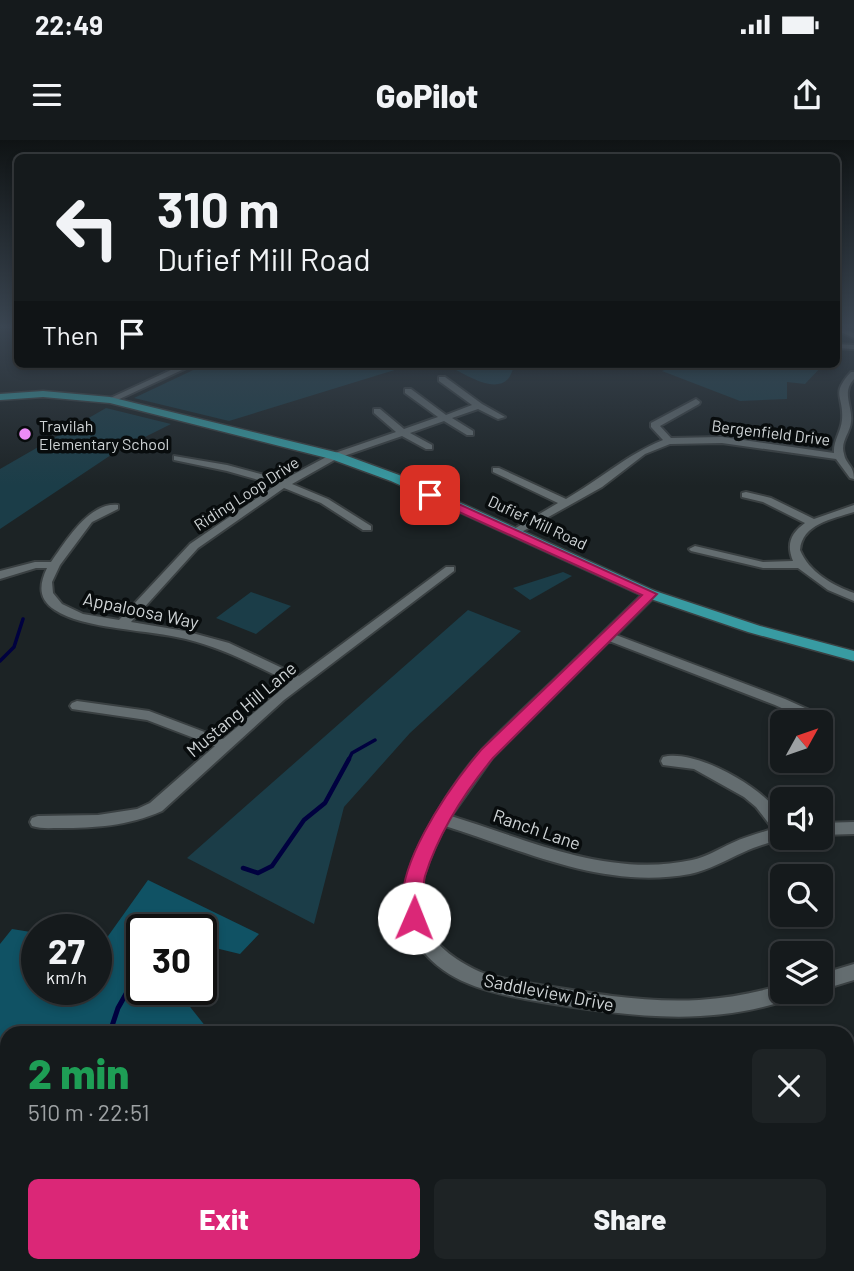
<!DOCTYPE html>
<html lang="en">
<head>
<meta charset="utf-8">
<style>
  body { margin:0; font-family:Barlow,sans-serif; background:#1e2325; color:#f1f3f6; height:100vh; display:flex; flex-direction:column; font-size:26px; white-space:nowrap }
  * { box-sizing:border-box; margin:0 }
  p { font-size:23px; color:#9da1a3 }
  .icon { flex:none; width:38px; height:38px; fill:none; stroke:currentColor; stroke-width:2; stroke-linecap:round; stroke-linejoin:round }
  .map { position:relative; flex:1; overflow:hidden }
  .drawer { position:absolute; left:0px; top:886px; width:854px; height:247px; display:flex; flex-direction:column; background:#151a1c; border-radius:21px 21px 0 0; box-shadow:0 4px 10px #0003,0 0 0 2px #34383b }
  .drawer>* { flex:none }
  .hud { position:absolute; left:14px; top:14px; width:826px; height:214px; border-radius:10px; box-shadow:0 4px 10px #0003,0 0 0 2px #34383b; background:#151a1c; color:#f1f3f6; overflow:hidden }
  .needle { width:46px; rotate:50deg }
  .buttons { position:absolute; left:770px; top:570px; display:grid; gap:14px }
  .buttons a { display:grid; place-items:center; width:63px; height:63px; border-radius:10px; background:#151a1c; box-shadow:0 4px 10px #0003,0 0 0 2px #34383b; font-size:35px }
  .speed { position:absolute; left:21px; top:774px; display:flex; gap:14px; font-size:35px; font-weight:700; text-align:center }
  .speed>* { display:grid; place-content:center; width:91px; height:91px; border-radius:50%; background:#151a1c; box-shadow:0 4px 10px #0003,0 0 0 2px #34383b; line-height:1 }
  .speed small { font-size:18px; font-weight:400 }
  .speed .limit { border:4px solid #111; border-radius:10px; background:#fff; color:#111 }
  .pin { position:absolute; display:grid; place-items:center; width:60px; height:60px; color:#fff; margin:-30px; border-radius:14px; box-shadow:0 4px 10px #0006 }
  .me { position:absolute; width:77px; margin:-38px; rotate:1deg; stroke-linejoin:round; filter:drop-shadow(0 0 5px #0008) }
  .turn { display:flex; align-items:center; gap:24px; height:147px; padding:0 28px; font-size:32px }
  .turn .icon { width:91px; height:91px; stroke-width:2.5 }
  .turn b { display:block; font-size:49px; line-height:60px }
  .then { display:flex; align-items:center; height:66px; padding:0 28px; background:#0003; gap:14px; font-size:26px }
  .round { display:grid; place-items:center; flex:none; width:74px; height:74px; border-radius:10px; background:#1e2325 }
  .head { display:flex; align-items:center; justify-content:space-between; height:119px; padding:0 28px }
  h1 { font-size:42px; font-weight:800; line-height:52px; color:#1e9e55 }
  .button { display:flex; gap:14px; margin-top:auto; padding:14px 28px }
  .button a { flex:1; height:80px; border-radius:10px; background:#db2777; color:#fff; font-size:28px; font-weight:800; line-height:80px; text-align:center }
  .button a+a { background:#1e2325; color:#f1f3f6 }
  .status { display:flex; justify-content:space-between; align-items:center; height:49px; padding:0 35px; background:#151a1c; direction:ltr }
  .status svg { height:19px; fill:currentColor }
  header { display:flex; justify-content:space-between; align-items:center; height:91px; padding:0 28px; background:#151a1c; font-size:32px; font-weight:800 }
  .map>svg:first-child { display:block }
  .green { fill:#1b3d48 }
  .forest { fill:#105264 }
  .water { fill:#00013f }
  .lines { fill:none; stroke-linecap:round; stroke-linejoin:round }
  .stream-far2 { stroke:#00013f; stroke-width:3.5 }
  .stream-far1 { stroke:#00013f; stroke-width:4.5 }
  .stream { stroke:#00013f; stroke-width:5 }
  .minor-casing { stroke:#3a4042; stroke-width:4 }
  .major-casing { stroke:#3a4042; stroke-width:3 }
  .minor { fill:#646d70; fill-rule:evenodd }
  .major { fill:#389ba2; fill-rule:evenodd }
  .route { fill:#db2777; stroke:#8e194d; stroke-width:2 }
  .poi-dot { fill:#ee8bf7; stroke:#080c0d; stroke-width:2.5 }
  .labels { text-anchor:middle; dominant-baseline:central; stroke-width:7; stroke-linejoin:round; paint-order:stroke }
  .far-poi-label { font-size:16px; fill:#ced3d5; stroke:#080c0d; text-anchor:start }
  .far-street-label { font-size:16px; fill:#ced3d5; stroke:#080c0d }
  .street-label { font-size:18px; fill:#ced3d5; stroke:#080c0d }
</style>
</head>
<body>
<div class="status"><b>22:49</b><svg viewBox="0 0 49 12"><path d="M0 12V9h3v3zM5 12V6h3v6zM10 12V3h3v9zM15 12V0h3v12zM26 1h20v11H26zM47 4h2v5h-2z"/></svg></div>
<header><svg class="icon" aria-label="menu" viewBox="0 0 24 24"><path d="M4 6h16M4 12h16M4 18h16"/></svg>GoPilot<svg class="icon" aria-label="share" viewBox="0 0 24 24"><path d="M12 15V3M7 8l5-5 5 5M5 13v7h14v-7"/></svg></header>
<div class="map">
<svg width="854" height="1131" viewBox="0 0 854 1131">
  <rect width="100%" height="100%" fill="#1c2325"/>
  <!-- green -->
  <path class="green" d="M206 224H414L229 281 134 258Z
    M445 224H515C513 228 511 236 508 239 493 255 460 231 445 224Z
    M682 224H809L822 226 805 244 787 242V259L740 261 662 231Z
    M106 268 171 284 117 311 0 389V329Z
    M563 432 572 436 530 460 513 448Z
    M251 452 291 466 256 494 216 478Z
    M468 470 521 491 410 593 344 667 314 784 187 718Z"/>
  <!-- forest -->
  <path class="forest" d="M148 740 259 794 240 814 207 806 201 814V789H142V849H185L187 863 210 892H7V991L0 994V804L12 789 37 793V849H96V813Z
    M847 980H854V1089L847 1088Z"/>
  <!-- water -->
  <path class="water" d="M265 1125H375L394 1131H267Z"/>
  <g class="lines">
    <!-- stream-far2 -->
    <path class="stream-far2" d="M0 521 14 507 23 479
      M348 621 352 613 375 600"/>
    <!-- stream-far1 -->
    <path class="stream-far1" d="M243 728 258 733 272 726 304 680 325 663 349 619
      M130 846 142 826"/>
    <!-- stream -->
    <path class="stream" d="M110 892 118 868 131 845
      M0 952 7 956
      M847 1037 854 1041"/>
    <!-- minor casing -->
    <g class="minor-casing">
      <path id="minor" d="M836 188H843L854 193V198L836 190Z
        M836 204 854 205V209L836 208Z
        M184 224H195L113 262 106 260Z
        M851 232H854V239C841 253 853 266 851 282 850 293 840 302 844 314 846 325 854 325 854 339L850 338 836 319 722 303 670 304 645 314 602 347 518 394H510L509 392 558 363 493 332V328H499L566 359C599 340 628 314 663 300L651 287V283L696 259 700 262 699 264 660 286 671 298 722 297 834 313C833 301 841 292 842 280 844 255 830 255 851 232Z
        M439 237H445L482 264 505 277 498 279 478 269 452 278 473 291V295H467L444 281 410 293 432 305V309H426L402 296 338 318 292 344 328 359 371 386V390H363L321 363 284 348 198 408 131 482 185 491 229 503 299 536 446 427H454V431L284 560 162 671C128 686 95 688 60 688 50 688 41 689 32 686L30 682 32 678 38 676 98 675 137 669 150 663 215 606 147 580 72 569 70 566 72 563 77 561 149 571 223 599 290 542C256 526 223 508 186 499 151 490 82 489 55 470 38 459 39 445 47 428H36L0 439V431L35 422H51C66 401 89 362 118 365V369L92 382 60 425 52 442 53 453 62 464 83 474 119 480 190 404 276 345 227 331 174 320V316L227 325 283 340 332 314 396 292 374 273V269H380L404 289 438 277 405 253V249H411L446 275 472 265 439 241Z
        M746 352 771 358 814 379 854 365V372C832 379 802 384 800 410 809 432 832 445 854 453V461L828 450 798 428H763L691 411 689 409 695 406 763 422 793 421C786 404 791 393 805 383L763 362 742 357V353Z
        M650 450 654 451 656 454 654 457 616 495 785 559 825 577 827 580 825 583H814L775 565 609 501 492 618 451 676C529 700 609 738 692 720 706 717 719 709 732 703 745 697 759 693 773 689L756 667 744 657 694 629 663 625 661 621 663 617C694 608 766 648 781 677 784 682 782 692 782 698H785C771 702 757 706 744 712 726 720 709 730 690 734 604 750 525 711 445 686 431 713 412 752 424 782 433 806 461 824 483 833 503 840 525 842 546 846 596 854 648 863 699 860 728 858 755 853 782 845V852H795L793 858C710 888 626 876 542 862 494 854 440 844 414 798 407 786 402 772 404 758 406 731 418 706 431 683 445 658 462 632 482 610 505 586 530 563 554 540 585 510 615 481 646 451Z
        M854 682V694L821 695V683Z
        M854 824V840L821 850V834Z"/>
    </g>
    <!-- major casing -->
    <g class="major-casing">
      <path id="major" d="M43 251 110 257 339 313 399 335 655 451 760 486 854 511V521L748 492 645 457 391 341 331 319 110 263 43 257 0 260V254Z"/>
    </g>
    <!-- minor -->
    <use href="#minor" class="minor"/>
    <!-- major -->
    <use href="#major" class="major"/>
  </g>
  <!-- sky -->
  <linearGradient id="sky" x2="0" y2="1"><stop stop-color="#0f1314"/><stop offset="0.54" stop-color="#3a4551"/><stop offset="1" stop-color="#3a4551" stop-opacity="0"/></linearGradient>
  <rect width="854" height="346" fill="url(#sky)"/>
  <!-- route -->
  <path class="route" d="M430 351 657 454 493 618C464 653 439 692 425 736 421 751 428 770 421 784L414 786 407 784C384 737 452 644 481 610L642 455 426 357V352Z"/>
  <!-- markers -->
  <circle class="poi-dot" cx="25" cy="294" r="7"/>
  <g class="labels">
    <!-- far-poi labels -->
    <g class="far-poi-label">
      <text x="39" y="285">Travilah<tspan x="39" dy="18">Elementary School</tspan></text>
    </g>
    <!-- far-street labels -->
    <g class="far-street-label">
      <text transform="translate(771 292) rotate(7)">Bergenfield Drive</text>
      <text transform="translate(246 353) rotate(-33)">Riding Loop Drive</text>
      <text transform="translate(538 382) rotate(25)">Dufief Mill Road</text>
    </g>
    <!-- street labels -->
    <g class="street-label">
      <text transform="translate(141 470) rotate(12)">Appaloosa Way</text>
      <text transform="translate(241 569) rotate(-40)">Mustang Hill Lane</text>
      <text transform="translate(537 689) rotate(19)">Ranch Lane</text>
      <text transform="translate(549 852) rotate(11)">Saddleview Drive</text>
    </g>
  </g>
</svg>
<div class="buttons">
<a><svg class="needle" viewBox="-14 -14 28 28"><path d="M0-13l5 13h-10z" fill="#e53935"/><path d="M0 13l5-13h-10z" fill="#9da1a3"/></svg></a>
<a><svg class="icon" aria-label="sound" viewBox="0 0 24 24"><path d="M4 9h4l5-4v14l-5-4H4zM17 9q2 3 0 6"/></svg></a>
<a><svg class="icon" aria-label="search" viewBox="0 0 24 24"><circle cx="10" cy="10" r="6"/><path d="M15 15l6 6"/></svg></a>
<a><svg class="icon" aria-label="layers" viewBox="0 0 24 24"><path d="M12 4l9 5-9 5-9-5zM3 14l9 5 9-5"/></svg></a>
</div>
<div class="speed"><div>27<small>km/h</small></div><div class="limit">30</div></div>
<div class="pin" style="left:430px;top:355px;background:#d93025"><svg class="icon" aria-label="arrive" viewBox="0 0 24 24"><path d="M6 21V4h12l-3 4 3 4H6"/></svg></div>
<svg class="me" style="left:414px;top:778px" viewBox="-20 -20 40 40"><circle r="19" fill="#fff"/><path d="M0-13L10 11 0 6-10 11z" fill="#db2777"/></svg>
<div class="hud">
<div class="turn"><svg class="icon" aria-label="left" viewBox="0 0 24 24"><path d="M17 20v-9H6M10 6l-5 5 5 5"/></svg><div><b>310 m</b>Dufief Mill Road</div></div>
<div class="then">Then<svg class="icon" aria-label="arrive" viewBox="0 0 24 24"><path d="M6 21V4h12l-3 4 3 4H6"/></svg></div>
</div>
<section class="drawer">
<div class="head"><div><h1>2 min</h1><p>510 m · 22:51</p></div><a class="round"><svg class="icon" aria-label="close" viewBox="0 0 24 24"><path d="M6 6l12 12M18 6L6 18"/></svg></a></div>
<div class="button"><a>Exit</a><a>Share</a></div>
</section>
</div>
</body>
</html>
